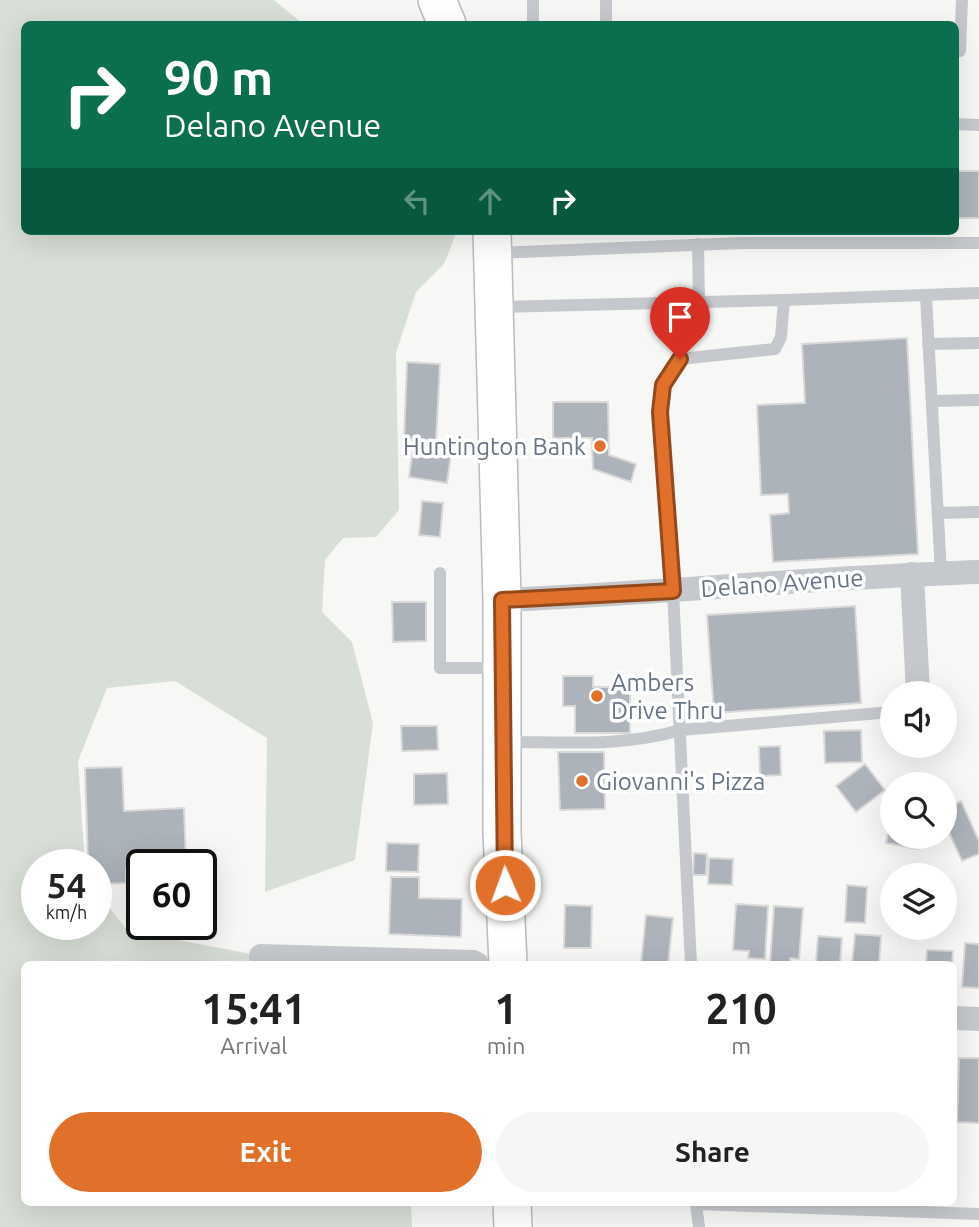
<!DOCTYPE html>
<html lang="en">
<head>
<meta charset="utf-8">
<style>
  body { margin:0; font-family:Ubuntu,sans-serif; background:#f6f6f6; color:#222; height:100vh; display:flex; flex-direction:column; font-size:26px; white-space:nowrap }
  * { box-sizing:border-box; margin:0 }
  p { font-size:23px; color:#767676 }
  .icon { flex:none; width:38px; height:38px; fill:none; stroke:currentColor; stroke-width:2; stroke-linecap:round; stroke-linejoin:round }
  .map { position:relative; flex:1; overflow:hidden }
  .details { position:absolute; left:21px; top:961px; width:936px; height:245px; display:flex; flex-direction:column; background:#fff; border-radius:10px; box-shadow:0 7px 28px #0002 }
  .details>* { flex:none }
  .banner { position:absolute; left:21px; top:21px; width:938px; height:214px; border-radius:10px; box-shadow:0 7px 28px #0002; background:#0b6e4f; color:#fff; overflow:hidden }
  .fabs { position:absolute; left:880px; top:681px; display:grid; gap:14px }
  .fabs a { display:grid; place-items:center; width:77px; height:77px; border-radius:50%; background:#fff; box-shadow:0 7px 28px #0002; font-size:35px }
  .speed { position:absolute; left:21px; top:849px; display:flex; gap:14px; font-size:35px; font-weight:700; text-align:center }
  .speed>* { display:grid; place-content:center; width:91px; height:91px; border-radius:50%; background:#fff; box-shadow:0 7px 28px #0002; line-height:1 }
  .speed small { font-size:18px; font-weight:400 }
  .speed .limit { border:4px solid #111; border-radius:10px; background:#fff; color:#111 }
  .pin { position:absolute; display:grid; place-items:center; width:60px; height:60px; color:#fff; margin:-72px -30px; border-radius:50% 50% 50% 0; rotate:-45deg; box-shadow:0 0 7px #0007 }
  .pin .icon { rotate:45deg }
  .me { position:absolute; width:77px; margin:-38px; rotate:358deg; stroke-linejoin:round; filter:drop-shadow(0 0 5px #0008) }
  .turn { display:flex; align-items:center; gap:24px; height:147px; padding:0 28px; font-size:32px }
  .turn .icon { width:91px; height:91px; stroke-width:2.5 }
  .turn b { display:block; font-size:49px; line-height:60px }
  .lanes { display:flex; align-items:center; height:66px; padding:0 28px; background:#0003; justify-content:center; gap:35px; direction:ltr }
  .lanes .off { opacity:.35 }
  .eta { display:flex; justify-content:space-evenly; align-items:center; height:119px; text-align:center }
  .eta b { font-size:42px; font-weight:700; line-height:49px }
  .action { display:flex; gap:14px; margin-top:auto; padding:14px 28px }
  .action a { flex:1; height:80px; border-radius:42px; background:#e1702b; color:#fff; font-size:28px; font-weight:700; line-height:80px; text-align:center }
  .action a+a { background:#f6f6f6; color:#222 }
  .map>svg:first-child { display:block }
  .green { fill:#d8dfd6 }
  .building { fill:#acb3ba; stroke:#d9d9d7; stroke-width:2 }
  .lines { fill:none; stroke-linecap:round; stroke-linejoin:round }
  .primary-casing { stroke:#b8bbc0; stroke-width:40 }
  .lane { stroke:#c5c8cc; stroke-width:12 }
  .street { stroke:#c5c8cc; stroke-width:24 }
  .primary { stroke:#fff; stroke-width:37 }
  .route-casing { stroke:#92491c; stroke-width:18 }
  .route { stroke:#e1702b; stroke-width:12 }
  .poi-dot { fill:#e1702b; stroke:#fff; stroke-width:2.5 }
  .labels { text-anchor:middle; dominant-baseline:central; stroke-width:7; stroke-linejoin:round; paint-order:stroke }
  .poi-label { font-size:24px; fill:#677486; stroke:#fff; text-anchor:start }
  .street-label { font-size:24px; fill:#677486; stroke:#fff }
</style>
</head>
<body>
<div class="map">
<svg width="979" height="1227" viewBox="0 0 979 1227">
  <rect width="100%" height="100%" fill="#f7f8f5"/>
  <!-- green -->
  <path class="green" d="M0 0H274L303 24H24V231H457L444 264 416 292 396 353 399 510 376 537 343 538 325 560 322 612 352 642 373 723 355 860 265 892 267 738 175 681 107 688 78 761 85 864H37V924H96V891L127 930 261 956 317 964H24V1202H411L412 1227H0Z"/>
  <!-- building -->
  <path class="building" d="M956 171H979V218H956Z
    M907 338 918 554 773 562 770 515 789 513 788 494 761 495 757 405 805 403 802 344Z
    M407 362 440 364 436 441 404 439Z
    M553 402H608L609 455 636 464 631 482 593 469 592 438H553Z
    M413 448 451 454 447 483 409 477Z
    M422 501 443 503 440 537 419 535Z
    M392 602H426V641L393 642Z
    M855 606 861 703 714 713 707 615Z
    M563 676H593V687H630V733H575V706H563Z
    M401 726H437L438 750 402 751Z
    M861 730 862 762 825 763 824 731Z
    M780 746 781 775 760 776 759 747Z
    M558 752H604L605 809 560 810Z
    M865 764 885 790 856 812 836 786Z
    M122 767 124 811 184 808 186 864H142V868H126V883L96 884V864H88L85 768Z
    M447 773 448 804 414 805V774Z
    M961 801 979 841V854L962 861 945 824V809Z
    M892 811V836H920L918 849 886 843Z
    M387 843 419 844 418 872 386 871Z
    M694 853 707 854 706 875H693Z
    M709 858 733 859 732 885 708 884Z
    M391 877H419V898L462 899 461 937 389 934Z
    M847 885 867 887 865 923 845 922Z
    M736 904 768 906 765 959 748 958 749 951 733 950Z
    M565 905 592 906 591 948H564Z
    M774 906 803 908 799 959 790 958V964H770Z
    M646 915 673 918 668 964 641 963Z
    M855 934 881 936 879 964H852Z
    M818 936 842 938 840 964H816Z
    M965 943 979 944V988L962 987Z
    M927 950 953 951 952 964H926Z
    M959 1058H979V1123L957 1122Z"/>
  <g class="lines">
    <!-- primary casing -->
    <g class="primary-casing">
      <path id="primary" d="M437 0 447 24
        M492 231 502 600V832L508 964
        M512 1202 513 1227"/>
    </g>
    <!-- lane -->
    <path class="lane" d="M606 0V24
      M533 24V0
      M956 51H960L962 0
      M956 124 979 125
      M698 244 699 302
      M497 253 742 243H979
      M926 296 941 573
      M499 307 784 300 979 293
      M928 344 979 343
      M932 401 979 400
      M938 513 979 512
      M440 573V668H498
      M506 742C563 742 625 747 680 730L892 712
      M691 964 673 591 660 412 663 385 680 359 775 349 781 337 784 300
      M696 1202V1204L979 1214
      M696 1204 699 1227"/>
    <!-- street -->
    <path class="street" d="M912 574 918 693
      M502 600C661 593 820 577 979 572
      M261 956 473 962 477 964
      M954 1018 979 1019"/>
    <!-- primary -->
    <use href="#primary" class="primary"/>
  </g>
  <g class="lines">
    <!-- route casing -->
    <g class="route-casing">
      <path id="route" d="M505 885 502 600 673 591 660 412 663 385 680 359"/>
    </g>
    <!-- route -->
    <use href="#route" class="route"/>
  </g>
  <!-- markers -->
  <g class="poi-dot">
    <circle cx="600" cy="446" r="7"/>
    <circle cx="597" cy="696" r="7"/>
    <circle cx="582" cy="781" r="7"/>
  </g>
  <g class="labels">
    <!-- poi labels -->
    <g class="poi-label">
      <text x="586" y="446" text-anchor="end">Huntington Bank</text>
      <text x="611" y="682">Ambers<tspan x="611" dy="28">Drive Thru</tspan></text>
      <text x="596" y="781">Giovanni's Pizza</text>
    </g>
    <!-- street labels -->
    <g class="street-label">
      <text transform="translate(782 583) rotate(-4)">Delano Avenue</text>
    </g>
  </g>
</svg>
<div class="fabs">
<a><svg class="icon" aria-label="sound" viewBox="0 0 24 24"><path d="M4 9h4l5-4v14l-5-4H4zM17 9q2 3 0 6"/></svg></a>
<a><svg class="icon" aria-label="search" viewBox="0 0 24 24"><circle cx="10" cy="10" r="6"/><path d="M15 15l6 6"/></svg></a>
<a><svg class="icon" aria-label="layers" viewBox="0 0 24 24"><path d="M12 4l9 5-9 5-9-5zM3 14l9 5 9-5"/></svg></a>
</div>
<div class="speed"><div>54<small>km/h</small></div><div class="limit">60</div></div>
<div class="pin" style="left:680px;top:359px;background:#d93025"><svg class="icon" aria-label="arrive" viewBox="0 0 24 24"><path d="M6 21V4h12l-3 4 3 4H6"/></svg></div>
<svg class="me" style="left:505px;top:885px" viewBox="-20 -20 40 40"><circle r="17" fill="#e1702b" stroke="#fff" stroke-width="3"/><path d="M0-11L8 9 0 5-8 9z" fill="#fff"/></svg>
<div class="banner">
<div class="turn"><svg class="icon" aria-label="right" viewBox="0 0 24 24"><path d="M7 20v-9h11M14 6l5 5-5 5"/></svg><div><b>90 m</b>Delano Avenue</div></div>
<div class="lanes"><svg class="icon off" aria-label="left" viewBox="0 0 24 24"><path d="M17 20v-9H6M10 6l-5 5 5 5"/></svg><svg class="icon off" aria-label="ahead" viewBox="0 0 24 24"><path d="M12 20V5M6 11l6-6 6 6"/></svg><svg class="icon" aria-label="right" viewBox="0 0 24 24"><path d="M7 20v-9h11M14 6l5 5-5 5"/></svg></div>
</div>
<section class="details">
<div class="eta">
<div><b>15:41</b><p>Arrival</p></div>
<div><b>1</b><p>min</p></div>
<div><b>210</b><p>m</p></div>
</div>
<div class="action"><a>Exit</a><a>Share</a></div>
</section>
</div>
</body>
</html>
